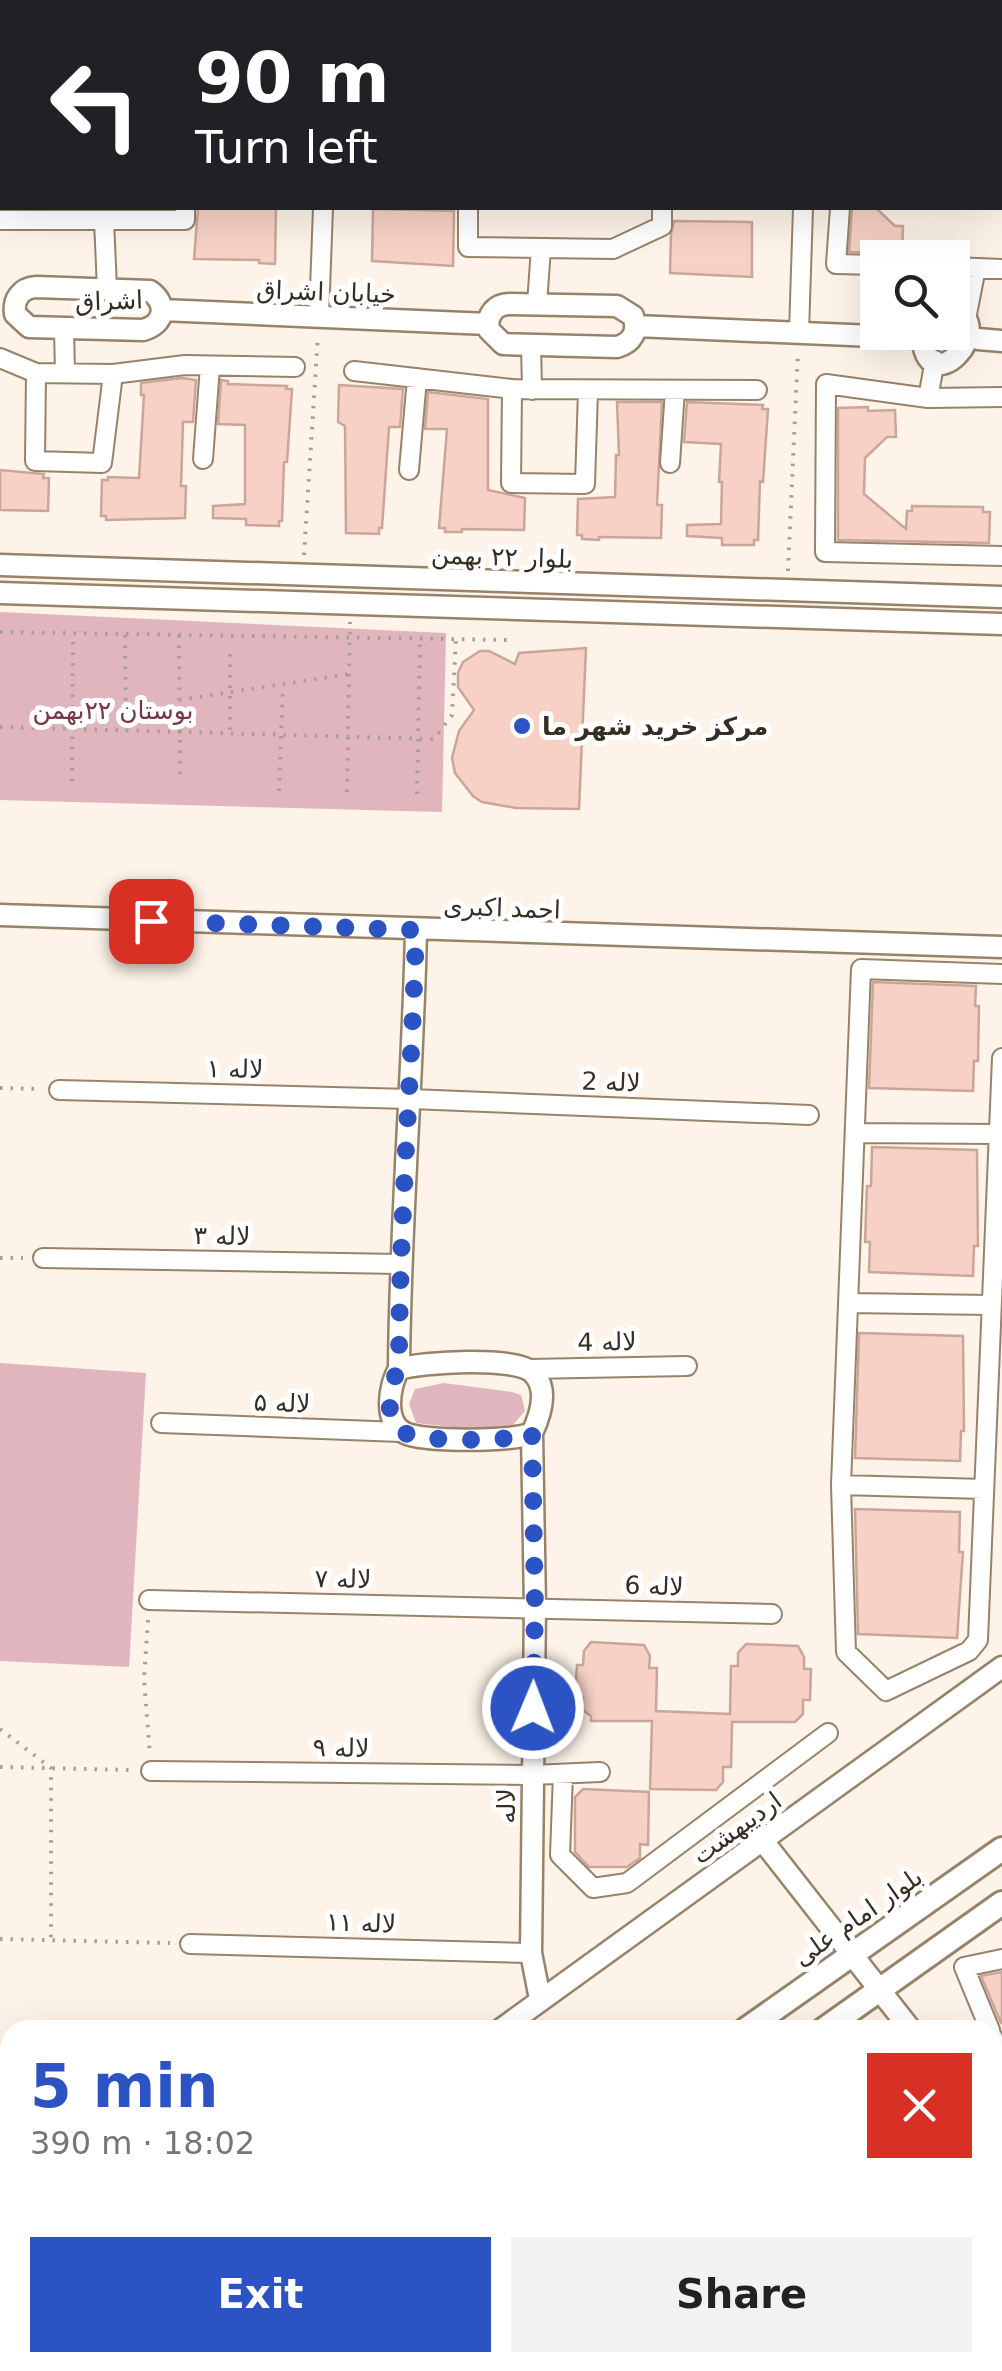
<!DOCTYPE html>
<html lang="en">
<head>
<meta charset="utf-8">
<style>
  body { margin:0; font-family:"DejaVu Sans",Cairo,sans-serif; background:#f2f2f2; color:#222; height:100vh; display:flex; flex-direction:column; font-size:38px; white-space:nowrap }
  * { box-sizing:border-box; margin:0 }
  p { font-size:32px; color:#767676 }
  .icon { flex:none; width:55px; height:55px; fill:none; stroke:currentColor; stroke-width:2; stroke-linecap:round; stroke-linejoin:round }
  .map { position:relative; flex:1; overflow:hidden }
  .panel { position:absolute; left:0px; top:2020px; width:1002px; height:352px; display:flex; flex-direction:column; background:#fff; border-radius:30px 30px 0 0; box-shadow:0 10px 40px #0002 }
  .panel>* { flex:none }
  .banner { position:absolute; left:0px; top:0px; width:1002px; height:210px; box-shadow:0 10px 40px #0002; background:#202124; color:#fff; overflow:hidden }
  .controls { position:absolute; left:860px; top:240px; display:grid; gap:20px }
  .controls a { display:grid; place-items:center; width:110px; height:110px; border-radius:0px; background:#fff; box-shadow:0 10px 40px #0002; font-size:50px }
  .pin { position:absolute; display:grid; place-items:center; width:85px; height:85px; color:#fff; margin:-42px; border-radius:20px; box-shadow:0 5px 15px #0006 }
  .me { position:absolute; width:110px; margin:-55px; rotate:1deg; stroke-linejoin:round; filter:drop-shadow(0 0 8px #0008) }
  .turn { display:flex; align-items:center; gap:35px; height:210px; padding:0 30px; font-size:45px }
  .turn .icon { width:130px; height:130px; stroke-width:2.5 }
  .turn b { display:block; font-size:70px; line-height:85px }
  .round { display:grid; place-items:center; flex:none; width:105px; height:105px; border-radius:0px; background:#f2f2f2 }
  .overview { display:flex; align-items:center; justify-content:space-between; height:170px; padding:0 30px }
  h1 { font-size:60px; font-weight:700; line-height:75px; color:#2c53c3 }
  .action { display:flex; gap:20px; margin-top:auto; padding:20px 30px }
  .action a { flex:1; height:115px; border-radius:0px; background:#2c53c3; color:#fff; font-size:40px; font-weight:700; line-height:115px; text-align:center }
  .action a+a { background:#f2f2f2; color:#222 }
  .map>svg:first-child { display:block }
  .green { fill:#e1b5be }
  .building { fill:#f7d1c5; stroke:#caa69a; stroke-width:2.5 }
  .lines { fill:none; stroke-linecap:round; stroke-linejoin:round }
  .minor-casing { stroke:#988369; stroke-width:22 }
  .tertiary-casing { stroke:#988369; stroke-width:25 }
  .secondary-casing { stroke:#988369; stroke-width:28 }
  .path { stroke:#a9a095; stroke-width:4; stroke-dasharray:2.5 8; stroke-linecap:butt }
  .minor { stroke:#fff; stroke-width:18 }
  .tertiary { stroke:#fff; stroke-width:20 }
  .secondary { stroke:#fff; stroke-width:22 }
  .route { stroke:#2c53c3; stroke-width:18; stroke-dasharray:0 32.4 }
  .poi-dot { fill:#2c53c3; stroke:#fff; stroke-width:4 }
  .labels { text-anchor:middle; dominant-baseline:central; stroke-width:10; stroke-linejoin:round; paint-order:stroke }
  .street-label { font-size:25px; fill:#372e23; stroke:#fff }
  .park-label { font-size:25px; fill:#763647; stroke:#fff }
  .poi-label { font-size:25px; font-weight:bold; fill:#372e23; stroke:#fff; text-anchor:start }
</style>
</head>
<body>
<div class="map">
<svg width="1002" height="2371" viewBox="0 0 1002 2371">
  <rect width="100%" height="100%" fill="#fdf3e8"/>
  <!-- green -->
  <path class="green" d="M126 0H549L147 2Z
    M0 612 446 633 442 812 0 800Z
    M0 1363 146 1373 129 1667 0 1661Z
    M444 1383 512 1392 521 1395 525 1411 511 1427 461 1428 416 1423 409 1404 415 1389Z"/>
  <!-- building -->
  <path class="building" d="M198 208H276L275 264 259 263V260L194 259Z
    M852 208H876L895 226H903L902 253 849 252Z
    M373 209 454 211 453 266 372 261Z
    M674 221 752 222V277L670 273 671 234Z
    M182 378 196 380 193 422H183L181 486H186L185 518 106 520V516H101L102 480H108V477L139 478 144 395H141V383Z
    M221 380 228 381V384L287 386 286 389H292L287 462H284L282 521H279V526L246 525V519L213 518V506L245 504V425L218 424Z
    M339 385 403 389 400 427H389L382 528H379V534L346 533 345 426 338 422Z
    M428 392 488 399V490L525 498 524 530 462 529V532H445V528H439L447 429H425Z
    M617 402H662L657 505H662L661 538 599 537V540L582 539V535H577L578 499 615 497 616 455H619Z
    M687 402 763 405 762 409H768L763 482 760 481 758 540H754V545H722V538L687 536V525L721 524 722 482H719L721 444 684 442Z
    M868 407V411L895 410 896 437H887L865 458 864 494 906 529 907 511H912V506L983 507V512H990L989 543 838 540V408Z
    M0 470 44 474 43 478H49L48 511 0 510Z
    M586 648 579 809 516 808 482 802 473 796 455 773 452 758 459 731 474 710 458 687V673L463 662 480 651H489L515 664 519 653Z
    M873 982 976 986 975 1006H979L978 1061H974L973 1091 869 1088Z
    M872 1147 977 1150 978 1246H974L973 1276 869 1272 870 1242H865L867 1186H871Z
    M859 1333 963 1336 964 1431H961L960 1461 855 1458Z
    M855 1509 960 1512 959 1552H963L957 1638 858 1634Z
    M591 1642 644 1645 650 1656 649 1668H657L656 1711 730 1714 731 1666H738V1653L746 1644 798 1646 804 1657V1669H811L810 1700H803V1714L795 1722H732L731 1767H723V1782L716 1790 650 1789 652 1721H591V1716L583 1710V1697L575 1696 577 1665H583L584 1651Z
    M583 1789 649 1792 648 1845 640 1844V1858L627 1867H589L575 1852V1797Z
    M1002 1972V2023H1001L981 1976Z"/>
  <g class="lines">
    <!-- minor casing -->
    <g class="minor-casing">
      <path id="minor" d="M911 0 971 2
        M1000 4H1002
        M0 88H2
        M1000 101H1002
        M468 208V247L613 249 662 226V208
        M840 208 836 264 878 265
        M0 220H185V208
        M104 220 107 289
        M952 267 1002 269
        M537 304 541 248
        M967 314 976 268
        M319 317 323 208
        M64 328 65 373
        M799 333 803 208
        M531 344 532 390
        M0 358 36 373
        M935 360 928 398 826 384 825 552 1002 556
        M354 371 512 389
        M113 374 102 463 35 461 36 373 113 374 185 365 295 367
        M588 391 585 484 511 483 512 389 757 390
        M928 398 1002 397
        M203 459 210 366
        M670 463 675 390
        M409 470 417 378
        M1002 974 861 969 841 1485 846 1652 886 1691 969 1651 978 1640 1002 1058
        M59 1090 411 1099 809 1115
        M855 1133 998 1134
        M43 1258 400 1264
        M848 1303 991 1305
        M529 1369 687 1366
        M161 1423 401 1432
        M841 1485 984 1489
        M149 1600 772 1614
        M151 1771 531 1775 600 1772
        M563 1774 560 1855 593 1888 627 1883 828 1733
        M190 1944 531 1953
        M990 2030 964 1967 1002 1959
        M992 2036 1002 2058
        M705 2362 706 2371
        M731 2371 792 2362"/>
    </g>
    <!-- tertiary casing -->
    <g class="tertiary-casing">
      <path id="tertiary" d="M97 0V2
        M578 2V0
        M0 24H2
        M1000 60H1002
        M36 287 150 291C168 304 165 324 143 330L29 327 15 314C13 299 21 288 36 287Z
        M510 304 617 306 633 316C639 331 632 343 617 347L503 344 489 330C486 315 495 304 510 304Z
        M162 310 488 324
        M636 326 921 338
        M922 332C924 409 1002 326 952 308
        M978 339 1002 341
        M0 565 1002 597
        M0 593 1002 624
        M0 915 1002 947
        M399 1369C421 1362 517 1356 533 1373 549 1389 540 1416 532 1433 514 1442 423 1442 405 1433 383 1423 389 1385 399 1369 400 1222 413 1077 416 930
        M532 1433 535 1607 531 1953 540 1999
        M763 1841 911 2030
        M500 2030 1002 1667
        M0 2116H10
        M992 2275 1002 2340"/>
    </g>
    <!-- secondary casing -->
    <g class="secondary-casing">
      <path id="secondary" d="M745 2030 1002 1849
        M823 2030 1002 1903
        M260 2371 272 2362
        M335 2371 347 2362"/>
    </g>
    <!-- path -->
    <path class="path" d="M434 0H458
      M304 555 318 335
      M788 571 798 351
      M0 632 508 640
      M125 635 126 730
      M179 635 180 780
      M230 654V733
      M179 700 349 674
      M0 727 434 739 452 715 456 639
      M72 781 73 636
      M279 791 283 686
      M347 792 350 622
      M417 794 420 638
      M0 1088 39 1089
      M0 1258H23
      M148 1620 144 1679 150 1755
      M0 1729 51 1768V1940
      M0 1767 132 1770
      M0 1939 170 1943"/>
    <!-- minor -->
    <use href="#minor" class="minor"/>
    <!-- tertiary -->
    <use href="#tertiary" class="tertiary"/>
    <!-- secondary -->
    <use href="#secondary" class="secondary"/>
  </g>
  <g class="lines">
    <!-- route -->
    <path class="route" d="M151 921 416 930C412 1076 399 1222 399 1369 388 1385 383 1423 405 1433 423 1442 514 1442 532 1433L535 1607 533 1708"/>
  </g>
  <!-- markers -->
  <circle class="poi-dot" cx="522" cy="726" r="10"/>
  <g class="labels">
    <!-- street labels -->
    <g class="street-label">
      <text transform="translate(326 292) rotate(2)">خیابان اشراق</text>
      <text transform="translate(109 301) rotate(-2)">اشراق</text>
      <text transform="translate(502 557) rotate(2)">بلوار ۲۲ بهمن</text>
      <text transform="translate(502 908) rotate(2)">احمد اکبری</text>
      <text transform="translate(235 1069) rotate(1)">لاله ۱</text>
      <text transform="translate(611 1082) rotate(2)">لاله 2</text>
      <text transform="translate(222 1236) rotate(1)">لاله ۳</text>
      <text transform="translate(607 1342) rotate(-1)">لاله 4</text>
      <text transform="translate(282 1403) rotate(2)">لاله ۵</text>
      <text transform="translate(343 1579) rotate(1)">لاله ۷</text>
      <text transform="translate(654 1586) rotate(2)">لاله 6</text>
      <text transform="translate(341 1748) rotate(1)">لاله ۹</text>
      <text transform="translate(506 1806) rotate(-90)">لاله</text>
      <text transform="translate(737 1828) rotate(-36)">اردیبهشت</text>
      <text transform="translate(858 1917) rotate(-35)">بلوار امام علی</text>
      <text transform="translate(361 1923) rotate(2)">لاله ۱۱</text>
    </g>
    <!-- park labels -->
    <g class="park-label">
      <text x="113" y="710">بوستان ۲۲بهمن</text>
    </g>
    <!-- poi labels -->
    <g class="poi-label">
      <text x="542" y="726">مرکز خرید شهر ما</text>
    </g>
  </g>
</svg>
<div class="controls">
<a><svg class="icon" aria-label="search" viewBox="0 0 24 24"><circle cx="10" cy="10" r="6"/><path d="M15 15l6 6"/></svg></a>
</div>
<div class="pin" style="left:151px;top:921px;background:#d93025"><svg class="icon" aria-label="arrive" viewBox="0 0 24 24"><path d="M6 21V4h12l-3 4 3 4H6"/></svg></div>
<svg class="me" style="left:533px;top:1708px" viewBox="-20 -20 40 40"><circle r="17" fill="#2c53c3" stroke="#fff" stroke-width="3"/><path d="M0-11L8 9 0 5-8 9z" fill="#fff"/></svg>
<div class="banner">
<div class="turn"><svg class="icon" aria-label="left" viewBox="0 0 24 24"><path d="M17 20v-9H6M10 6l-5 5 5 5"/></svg><div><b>90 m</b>Turn left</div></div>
</div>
<section class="panel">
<div class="overview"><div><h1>5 min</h1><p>390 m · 18:02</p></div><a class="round" style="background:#d93025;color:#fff"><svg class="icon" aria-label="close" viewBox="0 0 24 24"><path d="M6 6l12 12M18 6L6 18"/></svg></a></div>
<div class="action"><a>Exit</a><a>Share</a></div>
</section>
</div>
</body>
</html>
